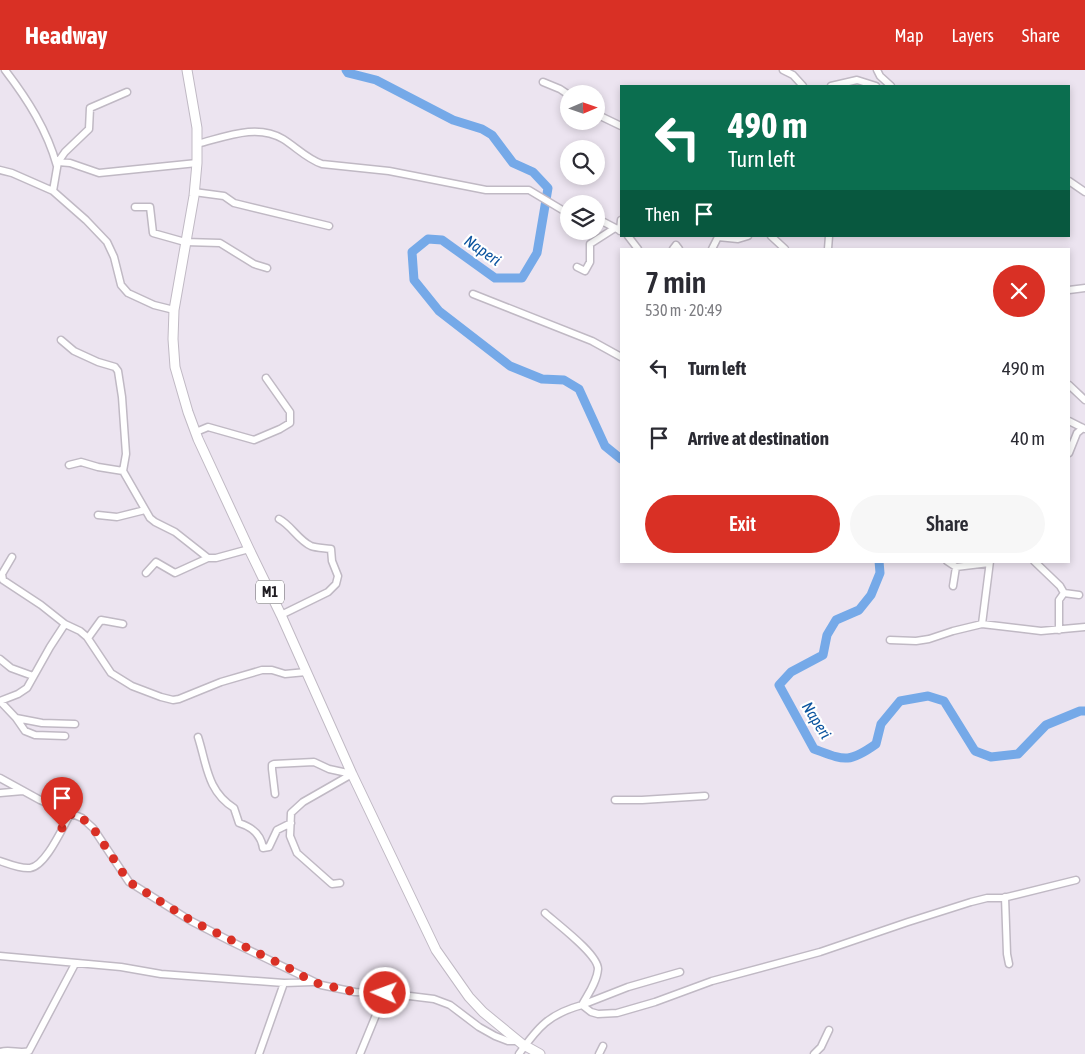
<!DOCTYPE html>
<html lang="en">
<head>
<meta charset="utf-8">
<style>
  body { margin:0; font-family:"Asap Condensed",sans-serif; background:#f7f7f7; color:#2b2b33; height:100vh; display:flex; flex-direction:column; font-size:19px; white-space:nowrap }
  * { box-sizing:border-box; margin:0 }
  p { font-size:16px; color:#7c7c81 }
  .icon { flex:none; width:28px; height:28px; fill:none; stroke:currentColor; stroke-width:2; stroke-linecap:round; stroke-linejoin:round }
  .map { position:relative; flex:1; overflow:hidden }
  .side { position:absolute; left:620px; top:178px; width:450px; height:315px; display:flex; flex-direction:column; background:#fff; border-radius:0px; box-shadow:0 2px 8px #0003 }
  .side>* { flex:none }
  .hud { position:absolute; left:620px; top:15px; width:450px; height:152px; border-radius:0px; box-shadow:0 2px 8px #0003; background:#0b6e4f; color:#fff; overflow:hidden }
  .needle { width:32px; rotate:88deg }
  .buttons { position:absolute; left:560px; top:15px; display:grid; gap:10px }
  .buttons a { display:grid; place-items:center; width:45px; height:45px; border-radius:50%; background:#fff; box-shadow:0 2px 8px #0003; font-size:25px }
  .pin { position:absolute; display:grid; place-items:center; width:42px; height:42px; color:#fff; margin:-51px -21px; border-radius:50% 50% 50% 0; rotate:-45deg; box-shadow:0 0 5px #0007 }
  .pin .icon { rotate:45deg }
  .me { position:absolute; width:55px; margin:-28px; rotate:272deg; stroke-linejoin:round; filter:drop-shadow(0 0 4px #0008) }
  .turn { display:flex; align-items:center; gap:18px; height:105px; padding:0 25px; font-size:22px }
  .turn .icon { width:65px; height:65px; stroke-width:2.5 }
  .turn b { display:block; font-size:35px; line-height:42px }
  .then { display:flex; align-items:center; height:48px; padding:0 25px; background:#0003; gap:10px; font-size:19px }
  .round { display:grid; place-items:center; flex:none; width:52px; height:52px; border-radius:26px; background:#f7f7f7 }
  .summary { display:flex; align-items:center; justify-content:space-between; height:85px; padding:0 25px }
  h1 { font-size:30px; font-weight:600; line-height:38px }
  .button { display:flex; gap:10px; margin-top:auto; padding:10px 25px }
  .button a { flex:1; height:58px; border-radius:30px; background:#d93025; color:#fff; font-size:20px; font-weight:600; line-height:58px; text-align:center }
  .button a+a { background:#f7f7f7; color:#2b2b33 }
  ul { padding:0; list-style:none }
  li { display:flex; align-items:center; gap:15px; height:70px; padding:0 25px }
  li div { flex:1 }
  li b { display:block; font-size:19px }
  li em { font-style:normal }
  header { display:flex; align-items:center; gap:30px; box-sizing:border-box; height:70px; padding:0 25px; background:#d93025; color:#fff }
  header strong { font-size:24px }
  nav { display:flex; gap:28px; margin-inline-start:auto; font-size:18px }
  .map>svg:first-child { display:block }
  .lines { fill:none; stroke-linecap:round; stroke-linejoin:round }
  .river { stroke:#75a9e8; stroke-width:9 }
  .minor-casing { stroke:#c0b9c4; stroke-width:9 }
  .highway-casing { stroke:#c0b9c4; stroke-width:11 }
  .minor { stroke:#fff; stroke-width:6 }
  .highway { stroke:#fff; stroke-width:9 }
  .route { stroke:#d93025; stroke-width:9; stroke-dasharray:0 16.2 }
  .labels { text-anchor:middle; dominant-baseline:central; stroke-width:4.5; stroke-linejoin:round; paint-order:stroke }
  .shield { fill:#fff; stroke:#636164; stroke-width:1 }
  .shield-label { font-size:14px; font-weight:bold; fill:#201d22 }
  .water-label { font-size:16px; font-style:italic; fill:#0b549f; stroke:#fff }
</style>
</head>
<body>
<header>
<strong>Headway</strong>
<nav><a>Map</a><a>Layers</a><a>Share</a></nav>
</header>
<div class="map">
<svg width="1085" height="984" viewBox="0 0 1085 984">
  <rect width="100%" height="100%" fill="#ece4f0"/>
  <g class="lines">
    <!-- river -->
    <path class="river" d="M346 0 348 3 376 10 453 50 482 59 492 65 513 93 533 102 548 118 537 183 522 208H495L442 170 428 169 412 182 414 210 439 241 510 296 542 309 564 310 579 319 605 376 621 389
      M879 491 880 503 871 525 859 540 836 550 827 565 823 585 791 602 779 615 814 679C844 690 848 694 876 674L881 654 900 631 928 626 944 631 975 681 991 687 1018 684 1046 655 1080 641H1085"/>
    <!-- minor casing -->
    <g class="minor-casing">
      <path id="minor" d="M5 0C28 30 47 60 57 96
        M783 0 793 5 803 16
        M877 0 880 6 891 16
        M543 12 560 19 569 25
        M831 16 857 10 876 16
        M596 44 621 56
        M197 74C225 67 257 53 283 69 296 77 307 89 322 94L389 101 486 120H529L569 144
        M58 92 70 93 99 103 197 93
        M0 100 12 103 53 121 86 150 107 172 114 187 121 215 128 223 154 235 174 240
        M1069 111 1085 122
        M53 121 58 92 65 82 89 59 90 38 127 22
        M194 122 224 126 234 133 329 156
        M135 137H150L153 163 185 172 220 173 254 194 267 198
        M596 148 621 161
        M620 161 621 150
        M628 166 638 179
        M771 166 785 179
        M673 179 676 175 679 179
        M712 179 718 167 738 169 748 166
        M828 179 829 166
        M577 197 585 201 590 192V174L615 158
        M1069 220 1085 218
        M473 224 592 271 621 287
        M61 270 74 281 98 292 115 297 118 301 122 327 126 384 123 401
        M1069 315 1085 330
        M1069 351 1085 359
        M196 362 208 357 254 370 280 359 290 353V342L266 308
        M1069 383 1077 363 1083 358
        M69 395 81 392 98 397 123 401 150 448 155 452 175 462 208 488H216L249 479
        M98 445 117 447 145 440
        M279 449C291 455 298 470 311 476 316 478 325 478 331 479L332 491 338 506 336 514 328 522 281 545
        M12 487 2 504 3 510 41 535 65 554 80 561 87 567 111 603 132 616 161 627 173 630 179 629 221 612 262 600H272L285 604 306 602
        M947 491 956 497 989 493
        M1034 491 1060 516 1064 523
        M146 503 156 492 175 503 208 488
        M953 516 956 497
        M1064 523 1079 525
        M982 554 990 491
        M1059 560V530L1064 523
        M88 568 101 550 123 554
        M890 570 916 571 929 569 953 561 982 554 1041 561 1085 557
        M0 589 11 598 33 606
        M0 631 18 624 27 618 50 577 65 554
        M0 631 16 648 42 653 75 654
        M16 648 25 661 35 665 65 666
        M198 667C207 695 207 721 234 738L239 753C252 757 261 764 263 778L269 777 277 760 291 753
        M0 708 40 730 82 748 93 758 129 812 191 851 230 871 321 915 355 922 385 923 434 929 450 935 479 957 495 966 508 971H519
        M0 723 23 721
        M275 724 272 699V695L274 694 314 692 329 699 352 704
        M615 730H642L705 726
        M0 791C9 794 20 799 30 798 46 796 63 756 71 743
        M340 813 332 814 297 783 290 766 291 743 303 732 352 704
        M1005 827 1007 884 1009 894
        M545 843C557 854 598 884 598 899 597 912 588 924 582 935
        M0 886 121 897 161 904 284 913 312 912
        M582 935 628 917 680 902
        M0 982C10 979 20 984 29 981L75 894
        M259 984 284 913
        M360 984 385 923
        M519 984C538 957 549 944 582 935L591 942 598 944 617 943 655 932 712 911 820 882 908 852 971 832 987 828H1003L1076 810
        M599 984 603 976
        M814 984 821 977 829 960"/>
    </g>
    <!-- highway casing -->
    <g class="highway-casing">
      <path id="highway" d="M187 0 197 58V93L194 126 174 240 173 269 175 297 188 342 198 369 249 479 281 545 352 704 436 880 469 927 483 942 522 974 540 984"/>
    </g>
    <!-- minor -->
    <use href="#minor" class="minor"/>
    <!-- highway -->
    <use href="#highway" class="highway"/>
  </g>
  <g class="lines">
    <!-- route -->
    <path class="route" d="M62 758 72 743 82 748 93 758 129 812 192 851 295 901 312 912 355 922 385 923"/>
  </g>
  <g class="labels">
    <!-- shield labels -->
    <rect class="shield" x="256" y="510.5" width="28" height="23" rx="4"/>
    <g class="shield-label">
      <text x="270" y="522">M1</text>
    </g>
    <!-- water labels -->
    <g class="water-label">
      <text transform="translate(483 180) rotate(35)">Naperi</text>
      <text transform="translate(817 650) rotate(58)">Naperi</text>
    </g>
  </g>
</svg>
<div class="buttons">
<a><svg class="needle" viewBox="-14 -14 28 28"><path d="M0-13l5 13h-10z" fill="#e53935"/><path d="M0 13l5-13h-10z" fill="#7c7c81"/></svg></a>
<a><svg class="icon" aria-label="search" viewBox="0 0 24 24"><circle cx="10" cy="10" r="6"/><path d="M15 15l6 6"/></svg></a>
<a><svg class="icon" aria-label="layers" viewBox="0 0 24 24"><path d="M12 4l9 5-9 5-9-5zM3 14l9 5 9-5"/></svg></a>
</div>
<div class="pin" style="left:62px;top:758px;background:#d93025"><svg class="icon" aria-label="arrive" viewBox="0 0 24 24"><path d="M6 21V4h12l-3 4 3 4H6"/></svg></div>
<svg class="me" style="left:385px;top:923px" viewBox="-20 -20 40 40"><circle r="17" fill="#d93025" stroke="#fff" stroke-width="3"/><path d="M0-11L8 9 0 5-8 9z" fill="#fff"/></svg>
<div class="hud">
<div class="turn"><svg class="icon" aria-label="left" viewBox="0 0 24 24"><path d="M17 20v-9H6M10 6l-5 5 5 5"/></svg><div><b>490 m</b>Turn left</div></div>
<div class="then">Then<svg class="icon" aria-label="arrive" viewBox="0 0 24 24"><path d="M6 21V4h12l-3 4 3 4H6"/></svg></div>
</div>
<section class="side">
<div class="summary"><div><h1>7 min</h1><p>530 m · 20:49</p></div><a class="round" style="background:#d93025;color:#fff"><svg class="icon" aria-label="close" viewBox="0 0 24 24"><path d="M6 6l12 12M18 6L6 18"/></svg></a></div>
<ul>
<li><svg class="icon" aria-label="left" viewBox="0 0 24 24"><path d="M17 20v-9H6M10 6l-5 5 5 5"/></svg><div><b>Turn left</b></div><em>490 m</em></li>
<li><svg class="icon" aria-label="arrive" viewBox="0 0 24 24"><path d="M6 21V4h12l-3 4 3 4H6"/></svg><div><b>Arrive at destination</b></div><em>40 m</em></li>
</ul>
<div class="button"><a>Exit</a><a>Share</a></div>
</section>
</div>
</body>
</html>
